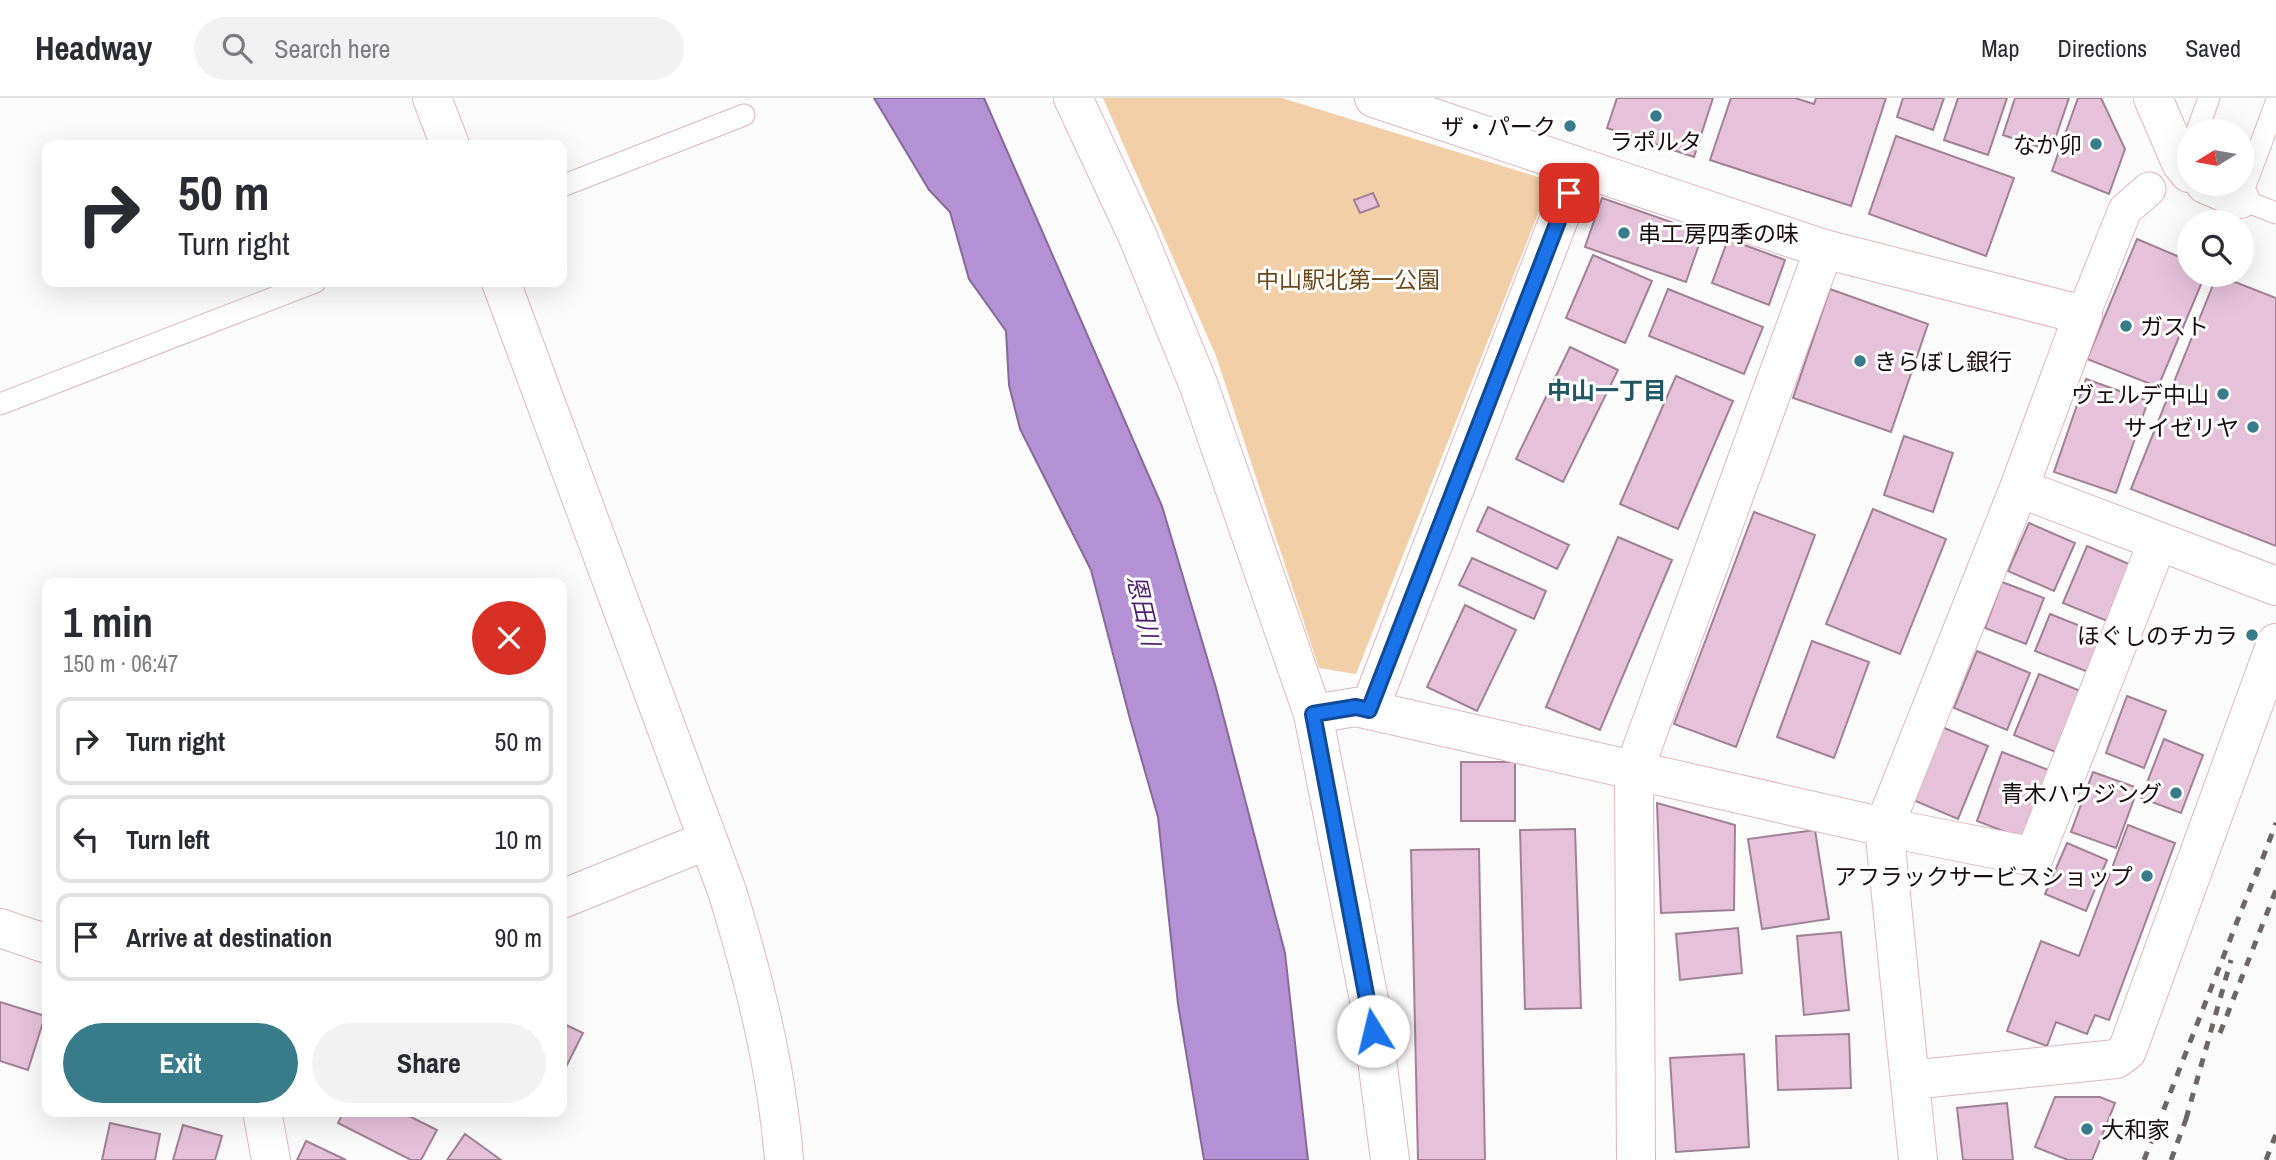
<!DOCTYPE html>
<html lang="en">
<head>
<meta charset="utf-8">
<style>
  body { margin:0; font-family:"Archivo Narrow","Noto Sans JP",sans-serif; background:#f2f2f3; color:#2b2b33; height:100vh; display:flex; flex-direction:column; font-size:26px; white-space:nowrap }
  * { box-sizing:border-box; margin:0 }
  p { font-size:23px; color:#7c7c81 }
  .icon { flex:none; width:38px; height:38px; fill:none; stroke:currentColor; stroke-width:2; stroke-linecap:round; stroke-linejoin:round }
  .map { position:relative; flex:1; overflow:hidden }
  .panel { position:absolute; left:42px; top:480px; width:525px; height:539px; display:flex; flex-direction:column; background:#fff; border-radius:14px; box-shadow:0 7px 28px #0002 }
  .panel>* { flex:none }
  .guide { position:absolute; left:42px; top:42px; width:525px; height:147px; border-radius:14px; box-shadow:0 7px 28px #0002; background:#fff; color:#2b2b33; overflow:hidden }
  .needle { width:46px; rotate:259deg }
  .buttons { position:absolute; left:2177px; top:21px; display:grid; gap:14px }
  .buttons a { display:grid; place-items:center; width:77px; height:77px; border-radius:50%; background:#fff; box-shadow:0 7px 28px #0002; font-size:35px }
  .pin { position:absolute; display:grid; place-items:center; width:60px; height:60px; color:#fff; margin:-30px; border-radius:14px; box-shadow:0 4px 10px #0006 }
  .me { position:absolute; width:77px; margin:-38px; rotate:351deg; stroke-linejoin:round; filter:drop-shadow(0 0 5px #0008) }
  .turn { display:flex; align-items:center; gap:24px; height:147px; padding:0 21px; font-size:32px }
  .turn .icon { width:91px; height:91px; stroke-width:2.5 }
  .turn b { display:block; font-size:49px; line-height:60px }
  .round { display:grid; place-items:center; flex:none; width:74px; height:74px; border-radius:37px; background:#f2f2f3 }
  .summary { display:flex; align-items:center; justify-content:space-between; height:119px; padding:0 21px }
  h1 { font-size:42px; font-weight:700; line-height:52px }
  .button { display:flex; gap:14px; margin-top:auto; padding:14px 21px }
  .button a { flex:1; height:80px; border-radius:42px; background:#387c8c; color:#fff; font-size:28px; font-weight:700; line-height:80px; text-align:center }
  .button a+a { background:#f2f2f3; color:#2b2b33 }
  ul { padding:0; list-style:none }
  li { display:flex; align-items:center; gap:21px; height:88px; margin:0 14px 10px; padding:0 7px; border:4px solid #e1e1e2; border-radius:14px }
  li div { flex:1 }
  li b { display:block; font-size:26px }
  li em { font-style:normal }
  header { display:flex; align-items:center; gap:42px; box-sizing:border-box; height:98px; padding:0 35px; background:#fff; border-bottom:2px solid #e1e1e2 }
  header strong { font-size:33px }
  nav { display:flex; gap:38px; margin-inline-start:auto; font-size:24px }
  .search { width:490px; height:63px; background:#f2f2f3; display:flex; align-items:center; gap:18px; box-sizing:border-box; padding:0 24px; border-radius:38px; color:#7c7c81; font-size:26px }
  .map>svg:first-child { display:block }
  .green { fill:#f3cfa7 }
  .water { fill:#b391d4; stroke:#856999; stroke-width:2 }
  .building { fill:#e5c2da; stroke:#a18197; stroke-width:2 }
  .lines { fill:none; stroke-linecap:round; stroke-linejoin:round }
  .service-casing { stroke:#e2b7bd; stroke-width:23 }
  .pedestrian-casing { stroke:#e2b7bd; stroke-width:35 }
  .minor-casing { stroke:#e2b7bd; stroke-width:40 }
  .tertiary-casing { stroke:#e2b7bd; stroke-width:40 }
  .service { stroke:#fff; stroke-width:21 }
  .pedestrian { stroke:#fff; stroke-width:33 }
  .minor { stroke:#fff; stroke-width:38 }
  .tertiary { stroke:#fff; stroke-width:38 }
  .rail { stroke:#6e6567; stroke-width:5; stroke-dasharray:9 9; stroke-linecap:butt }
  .route-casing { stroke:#114b97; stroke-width:18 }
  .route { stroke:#1a73e8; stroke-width:12 }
  .poi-dot { fill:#387c8c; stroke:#fff; stroke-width:2.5 }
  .labels { text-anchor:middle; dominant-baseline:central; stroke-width:6; stroke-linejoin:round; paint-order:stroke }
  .poi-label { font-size:23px; fill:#1a0c0f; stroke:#fff; text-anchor:end }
  .park-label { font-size:23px; fill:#6c4818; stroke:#fff }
  .neighbourhood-label { font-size:24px; font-weight:bold; fill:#215764; stroke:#fff }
  .water-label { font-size:24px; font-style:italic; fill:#4d1f6e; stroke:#fff }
</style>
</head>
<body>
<header>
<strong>Headway</strong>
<div class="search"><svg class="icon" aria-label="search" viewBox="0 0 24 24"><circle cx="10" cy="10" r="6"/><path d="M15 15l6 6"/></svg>Search here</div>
<nav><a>Map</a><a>Directions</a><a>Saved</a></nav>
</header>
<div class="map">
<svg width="2276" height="1062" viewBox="0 0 2276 1062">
  <rect width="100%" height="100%" fill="#fbfbfb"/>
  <!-- green -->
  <path class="green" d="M1103 0H1282L1551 83 1356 576 1319 570 1216 258Z"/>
  <!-- water -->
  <path class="water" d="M874 0H984L1162 408 1216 590 1285 855 1308 1062H1204L1178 906 1158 719 1130 621 1091 472 1020 331 1009 287 1006 233 969 181 950 114 929 92Z"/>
  <!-- building -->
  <path class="building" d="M1617 0H1713L1694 59 1607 30Z
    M1731 0H1795L1814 6 1816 0H1886L1851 108 1710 62Z
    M1903 0H1944L1933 32 1897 19Z
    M1958 0H2007L1988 57 1944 42Z
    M2015 0H2069L2051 53 2003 37Z
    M2078 0H2101L2125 51 2109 96 2052 73Z
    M1896 38 2014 80 1986 158 1869 116Z
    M1373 95 1379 108 1360 115 1354 102Z
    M1602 100 1703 135 1686 184 1585 149Z
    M1728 141 1785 162 1769 207 1712 185Z
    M2137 141 2189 163V177H2205L2158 289 2087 261Z
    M1593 157 1652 183 1625 245 1566 220Z
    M2217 177 2276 200V448L2131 391Z
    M1668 191 1763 229 1744 276 1649 238Z
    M1830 191 1928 226 1891 334 1793 300Z
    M1570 249 1618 272 1563 384 1516 361Z
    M1676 278 1733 303 1678 431 1620 406Z
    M2086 281 2148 303 2116 395 2054 374Z
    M1904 338 1953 355 1933 414 1884 397Z
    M1488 409 1569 447 1557 471 1477 433Z
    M1873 411 1946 441 1900 556 1826 526Z
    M1754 414 1815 437 1736 649 1674 626Z
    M2029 425 2075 445 2054 493 2008 473Z
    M1618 439 1672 462 1600 632 1546 609Z
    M2087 448 2136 469 2112 525 2063 505Z
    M1472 460 1546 493 1534 521 1459 487Z
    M2002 484 2044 500 2026 546 1985 530Z
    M1465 507 1516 532 1477 613 1427 589Z
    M2050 516 2108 539 2093 576 2035 553Z
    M1812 543 1869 564 1834 660 1777 639Z
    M1977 553 2030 575 2007 632 1954 610Z
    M2039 576 2083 594 2058 655 2014 637Z
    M2127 598 2166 613 2144 670 2106 655Z
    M1942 629 1988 648 1958 721 1913 702Z
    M2164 641 2203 657 2181 715 2141 700Z
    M2002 654 2051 673 2026 742 1977 723Z
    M1461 664H1515V723H1461Z
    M2093 674 2138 690 2116 750 2071 734Z
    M1657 705 1735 727 1734 812 1661 815Z
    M2128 727 2175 745 2109 922 2095 917 2087 936 2056 924 2047 948 2007 933 2041 843 2079 858Z
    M1575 731 1581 910 1525 911 1520 732Z
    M1815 732 1829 821 1762 831 1748 741Z
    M2067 745 2107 762 2086 813 2045 796Z
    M1479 751 1485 1062H1418L1411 752Z
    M1738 830 1742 875 1680 882 1676 836Z
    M1841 834 1849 912 1804 917 1797 838Z
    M0 904 45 918 28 972 0 963Z
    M562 925 583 935 562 977Z
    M1849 936 1851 990 1778 992 1776 938Z
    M1744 956 1749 1049 1676 1054 1670 960Z
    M2055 999H2100L2115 1005 2092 1062H2068L2035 1049Z
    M2007 1005 2013 1062H1963L1957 1010Z
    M344 1013H399L437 1032 421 1062H411L338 1025Z
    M110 1025 160 1036 155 1062H102Z
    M183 1027 222 1038 215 1062H173Z
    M465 1036 501 1062H447Z
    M306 1043 346 1062H297Z"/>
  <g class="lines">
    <!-- service casing -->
    <g class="service-casing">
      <path id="service" d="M2276 5 2240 101 2276 115
        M2197 33 2209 0
        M562 88 744 17
        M0 306 315 184"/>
    </g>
    <!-- pedestrian casing -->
    <g class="pedestrian-casing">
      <path id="pedestrian" d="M2083 217 2125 112 2149 91"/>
    </g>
    <!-- minor casing -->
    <g class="minor-casing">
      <path id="minor" d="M432 0 450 47
        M1374 0 1824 151 2083 217 2019 390 1884 729 1918 1062
        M501 184 727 793C754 881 777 970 784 1062
        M2019 390 2276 488
        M1369 612 1579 69
        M1313 616 1356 609 1884 729 2034 759 2158 443
        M562 801 708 742
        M0 830 47 846
        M1910 982 2116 961 2127 953 2276 545
        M262 1013 271 1062
        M1636 1062 1634 672 1824 151"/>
    </g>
    <!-- tertiary casing -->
    <g class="tertiary-casing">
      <path id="tertiary" d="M1073 0 1138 139 1199 288 1313 616 1370 907 1390 1062
        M2153 0 2181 65 2189 75
        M2205 86 2240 101"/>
    </g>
    <!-- service -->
    <use href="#service" class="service"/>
    <!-- pedestrian -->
    <use href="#pedestrian" class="pedestrian"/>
    <!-- minor -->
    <use href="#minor" class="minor"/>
    <!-- tertiary -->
    <use href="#tertiary" class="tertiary"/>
    <!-- rail -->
    <path class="rail" d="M2256 778 2276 725
      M2220 935 2276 792
      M2186 1021 2231 862
      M2144 1062 2258 770
      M2171 1062 2189 1013
      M2266 1062 2276 1036"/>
  </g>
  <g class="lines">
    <!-- route casing -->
    <g class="route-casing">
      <path id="route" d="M1373 933 1313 616 1356 609 1369 612 1569 95"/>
    </g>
    <!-- route -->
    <use href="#route" class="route"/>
  </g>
  <!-- markers -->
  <g class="poi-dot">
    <circle cx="1656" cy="18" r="7"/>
    <circle cx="1570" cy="28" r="7"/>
    <circle cx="2096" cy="46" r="7"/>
    <circle cx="1624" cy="135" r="7"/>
    <circle cx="2126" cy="228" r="7"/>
    <circle cx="1860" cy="263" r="7"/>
    <circle cx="2223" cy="296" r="7"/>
    <circle cx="2253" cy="329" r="7"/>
    <circle cx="2252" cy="537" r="7"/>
    <circle cx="2176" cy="695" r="7"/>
    <circle cx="2147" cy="778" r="7"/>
    <circle cx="2087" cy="1031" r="7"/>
  </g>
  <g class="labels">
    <!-- poi labels -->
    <g class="poi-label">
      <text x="1556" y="28">ザ・パーク</text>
      <text x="1656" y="43" text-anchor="middle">ラポルタ</text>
      <text x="2082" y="46">なか卯</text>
      <text x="1638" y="135" text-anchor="start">串工房四季の味</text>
      <text x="2140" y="228" text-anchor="start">ガスト</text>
      <text x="1874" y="263" text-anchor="start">きらぼし銀行</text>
      <text x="2209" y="296">ヴェルデ中山</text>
      <text x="2239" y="329">サイゼリヤ</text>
      <text x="2238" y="537">ほぐしのチカラ</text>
      <text x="2162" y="695">青木ハウジング</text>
      <text x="2133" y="778">アフラックサービスショップ</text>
      <text x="2101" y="1031" text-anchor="start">大和家</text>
    </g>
    <!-- park labels -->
    <g class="park-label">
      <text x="1348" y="181">中山駅北第一公園</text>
    </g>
    <!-- neighbourhood labels -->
    <g class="neighbourhood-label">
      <text x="1607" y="292">中山一丁目</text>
    </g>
    <!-- water labels -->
    <g class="water-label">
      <text transform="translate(1144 512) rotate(77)">恩田川</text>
    </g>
  </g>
</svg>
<div class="buttons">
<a><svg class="needle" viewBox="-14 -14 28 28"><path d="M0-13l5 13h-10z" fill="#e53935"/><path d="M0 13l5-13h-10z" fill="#7c7c81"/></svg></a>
<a><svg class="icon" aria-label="search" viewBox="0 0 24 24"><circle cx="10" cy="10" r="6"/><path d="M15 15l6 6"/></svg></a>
</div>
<div class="pin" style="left:1569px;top:95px;background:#d93025"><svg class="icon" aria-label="arrive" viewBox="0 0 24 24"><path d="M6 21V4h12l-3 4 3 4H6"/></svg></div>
<svg class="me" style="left:1373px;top:933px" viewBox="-20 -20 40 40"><circle r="19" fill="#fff"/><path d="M0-13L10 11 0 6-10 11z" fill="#1a73e8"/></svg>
<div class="guide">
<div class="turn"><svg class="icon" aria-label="right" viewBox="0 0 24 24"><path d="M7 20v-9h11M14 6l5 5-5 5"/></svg><div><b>50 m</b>Turn right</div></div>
</div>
<section class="panel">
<div class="summary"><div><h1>1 min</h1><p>150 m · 06:47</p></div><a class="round" style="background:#d93025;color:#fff"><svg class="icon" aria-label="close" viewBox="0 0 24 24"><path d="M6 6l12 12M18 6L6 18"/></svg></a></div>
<ul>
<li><svg class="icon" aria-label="right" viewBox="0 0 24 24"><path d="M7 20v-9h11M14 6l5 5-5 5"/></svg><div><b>Turn right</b></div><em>50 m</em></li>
<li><svg class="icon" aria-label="left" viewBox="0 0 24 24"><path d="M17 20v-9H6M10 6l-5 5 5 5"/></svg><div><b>Turn left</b></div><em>10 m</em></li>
<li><svg class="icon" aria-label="arrive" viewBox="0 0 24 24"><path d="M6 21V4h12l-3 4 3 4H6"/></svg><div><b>Arrive at destination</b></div><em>90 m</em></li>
</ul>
<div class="button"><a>Exit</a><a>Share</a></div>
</section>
</div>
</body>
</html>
